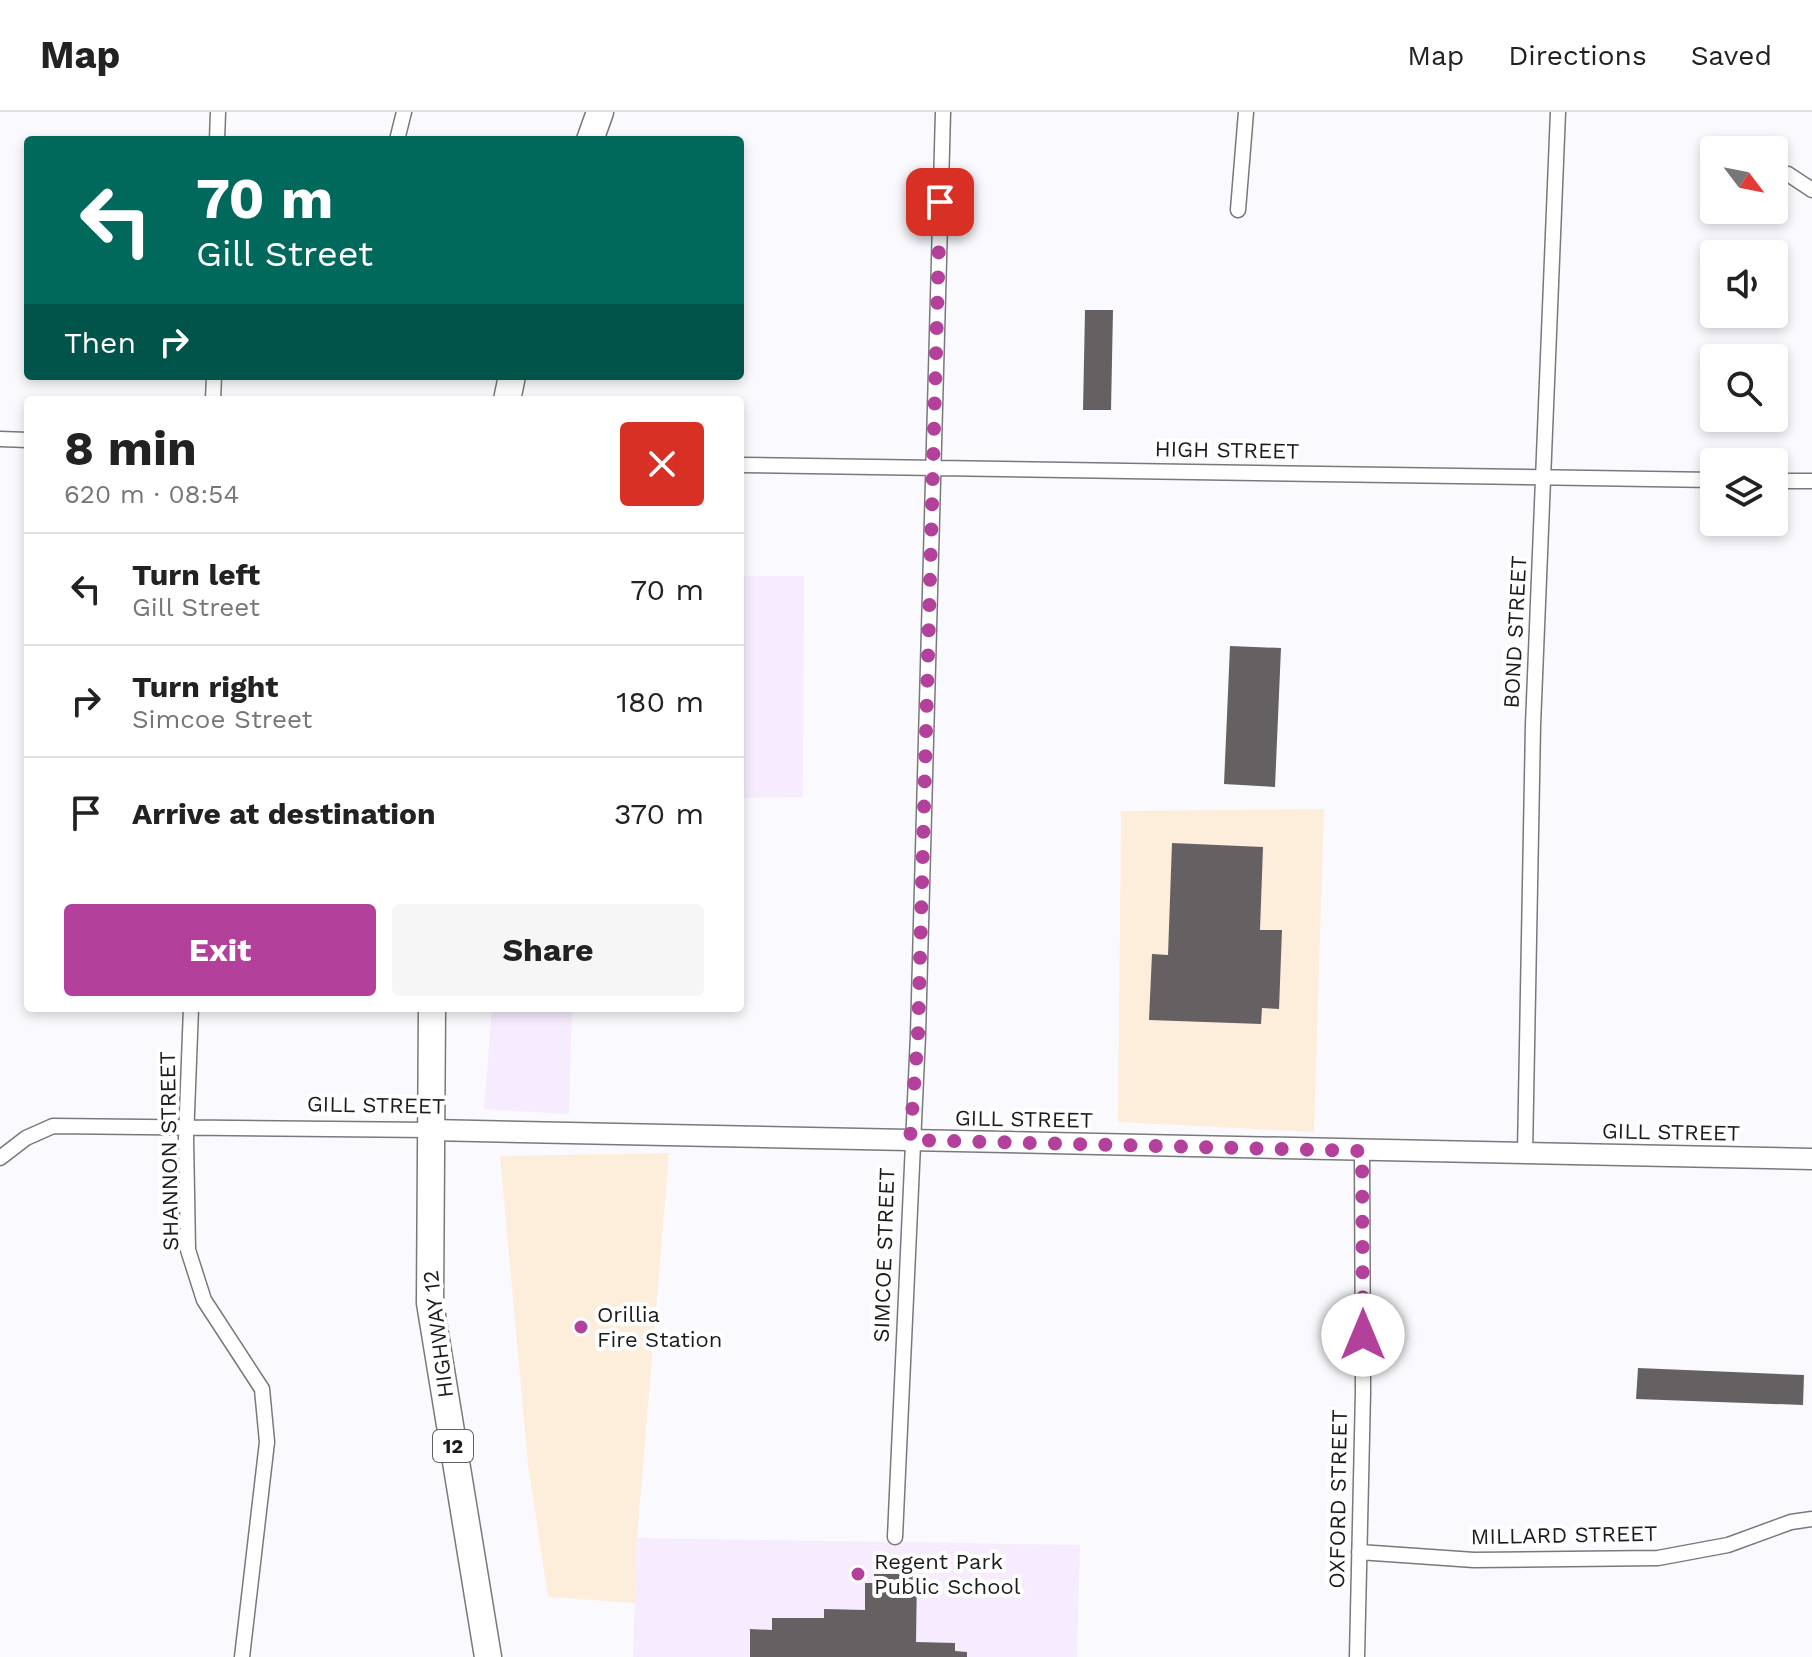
<!DOCTYPE html>
<html lang="en">
<head>
<meta charset="utf-8">
<style>
  body { margin:0; font-family:"Work Sans",sans-serif; background:#f6f6f6; color:#222; height:100vh; display:flex; flex-direction:column; font-size:30px; white-space:nowrap }
  * { box-sizing:border-box; margin:0 }
  p { font-size:26px; color:#767676 }
  .icon { flex:none; width:44px; height:44px; fill:none; stroke:currentColor; stroke-width:2; stroke-linecap:round; stroke-linejoin:round }
  .map { position:relative; flex:1; overflow:hidden }
  .side { position:absolute; left:24px; top:284px; width:720px; height:616px; display:flex; flex-direction:column; background:#fff; border-radius:8px; box-shadow:0 4px 12px #0003 }
  .side>* { flex:none }
  .top-card { position:absolute; left:24px; top:24px; width:720px; height:244px; border-radius:8px; box-shadow:0 4px 12px #0003; background:#00695c; color:#fff; overflow:hidden }
  .needle { width:52px; rotate:122deg }
  .fabs { position:absolute; left:1700px; top:24px; display:grid; gap:16px }
  .fabs a { display:grid; place-items:center; width:88px; height:88px; border-radius:8px; background:#fff; box-shadow:0 4px 12px #0003; font-size:40px }
  .pin { position:absolute; display:grid; place-items:center; width:68px; height:68px; color:#fff; margin:-34px; border-radius:16px; box-shadow:0 4px 12px #0006 }
  .me { position:absolute; width:88px; margin:-44px; rotate:0deg; stroke-linejoin:round; filter:drop-shadow(0 0 6px #0008) }
  .turn { display:flex; align-items:center; gap:28px; height:168px; padding:0 40px; font-size:36px }
  .turn .icon { width:104px; height:104px; stroke-width:2.5 }
  .turn b { display:block; font-size:56px; line-height:68px }
  .then { display:flex; align-items:center; height:76px; padding:0 40px; background:#0003; gap:16px; font-size:30px }
  .round { display:grid; place-items:center; flex:none; width:84px; height:84px; border-radius:8px; background:#f6f6f6 }
  .head { display:flex; align-items:center; justify-content:space-between; height:136px; padding:0 40px }
  h1 { font-size:48px; font-weight:700; line-height:60px }
  .cta { display:flex; gap:16px; margin-top:auto; padding:16px 40px }
  .cta a { flex:1; height:92px; border-radius:8px; background:#b3409a; color:#fff; font-size:32px; font-weight:700; line-height:92px; text-align:center }
  .cta a+a { background:#f6f6f6; color:#222 }
  ul { padding:0; list-style:none }
  li { display:flex; align-items:center; gap:24px; height:112px; padding:0 40px; border-top:2px solid #e0e0e0 }
  li div { flex:1 }
  li b { display:block; font-size:30px }
  li em { font-style:normal }
  header { display:flex; align-items:center; gap:48px; box-sizing:border-box; height:112px; padding:0 40px; background:#fff; border-bottom:2px solid #e0e0e0 }
  header strong { font-size:38px }
  nav { display:flex; gap:44px; margin-inline-start:auto; font-size:28px }
  .map>svg:first-child { display:block }
  .commercial { fill:#fdeedb }
  .education { fill:#f6ecfd }
  .building { fill:#656163 }
  .lines { fill:none; stroke-linecap:round; stroke-linejoin:round }
  .street-casing { stroke:#79797c; stroke-width:17 }
  .secondary-casing { stroke:#79797c; stroke-width:23 }
  .highway-casing { stroke:#79797c; stroke-width:29 }
  .street { stroke:#fff; stroke-width:14 }
  .secondary { stroke:#fff; stroke-width:20 }
  .highway { stroke:#fff; stroke-width:26 }
  .route { stroke:#b3409a; stroke-width:14; stroke-dasharray:0 25.2 }
  .poi-dot { fill:#b3409a; stroke:#fff; stroke-width:3 }
  .labels { text-anchor:middle; dominant-baseline:central; stroke-width:8; stroke-linejoin:round; paint-order:stroke }
  .shield { fill:#fff; stroke:#606061; stroke-width:2 }
  .shield-label { font-size:20px; font-weight:bold; fill:#1c1c1d }
  .street-label { font-size:22px; fill:#1c1c1d; stroke:#fff }
  .poi-label { font-size:22px; fill:#1c1c1d; stroke:#fff; text-anchor:start }
</style>
</head>
<body>
<header>
<strong>Map</strong>
<nav><a>Map</a><a>Directions</a><a>Saved</a></nav>
</header>
<div class="map">
<svg width="1812" height="1545" viewBox="0 0 1812 1545">
  <rect width="100%" height="100%" fill="#fafafe"/>
  <!-- commercial -->
  <path class="commercial" d="M1324 697 1314 1020 1118 1010 1121 699Z
    M669 1041 637 1426 635 1491 548 1485 528 1352 500 1044Z"/>
  <!-- education -->
  <path class="education" d="M740 464H804L803 685 740 686Z
    M492 896H572L569 1002 484 997Z
    M637 1426 1080 1433 1077 1545H633Z"/>
  <!-- building -->
  <path class="building" d="M1085 198H1113L1111 298H1083Z
    M1230 534 1281 536 1275 675 1224 672Z
    M1172 731 1263 735 1260 818H1282L1279 897 1262 896 1261 912 1149 908 1152 842 1168 843Z
    M1638 1256 1804 1263 1803 1293 1636 1287Z
    M874 1462H917L916 1530 955 1531V1539L967 1540V1545H750V1517L772 1518V1506H824V1497L865 1498V1471H874Z"/>
  <g class="lines">
    <!-- street casing -->
    <g class="street-casing">
      <path id="street" d="M217 28 218 0
        M397 28 404 0
        M1788 62 1812 78
        M1238 98 1246 0
        M213 288 214 264
        M0 327 28 328
        M740 353 1714 368
        M1774 369H1812
        M191 896 186 1027 188 1138 204 1188 262 1277 267 1330 242 1545
        M1525 1041 1533 613 1558 0
        M0 1046 26 1026 53 1014 430 1018
        M895 1425 918 923 943 0
        M1359 1440 1474 1448 1658 1446 1728 1433 1791 1410 1812 1407
        M1357 1545 1363 1280 1362 1039"/>
    </g>
    <!-- secondary casing -->
    <g class="secondary-casing">
      <path id="secondary" d="M430 1018 1812 1047"/>
    </g>
    <!-- highway casing -->
    <g class="highway-casing">
      <path id="highway" d="M590 28 600 0
        M507 288 512 264
        M432 896 430 1191 488 1545"/>
    </g>
    <!-- street -->
    <use href="#street" class="street"/>
    <!-- secondary -->
    <use href="#secondary" class="secondary"/>
    <!-- highway -->
    <use href="#highway" class="highway"/>
  </g>
  <g class="lines">
    <!-- route -->
    <path class="route" d="M940 90 918 923 910 1028 1362 1039 1363 1223"/>
  </g>
  <!-- markers -->
  <g class="poi-dot">
    <circle cx="581" cy="1215" r="8"/>
    <circle cx="858" cy="1462" r="8"/>
  </g>
  <g class="labels">
    <!-- shield labels -->
    <rect class="shield" x="433" y="1318" width="40" height="32" rx="6"/>
    <g class="shield-label">
      <text x="453" y="1334">12</text>
    </g>
    <!-- street labels -->
    <g class="street-label">
      <text transform="translate(1227 338) rotate(1)">HIGH STREET</text>
      <text transform="translate(1515 520) rotate(-87)">BOND STREET</text>
      <text transform="translate(376 993) rotate(1)">GILL STREET</text>
      <text transform="translate(1024 1007) rotate(1)">GILL STREET</text>
      <text transform="translate(1671 1020) rotate(1)">GILL STREET</text>
      <text transform="translate(169 1039) rotate(-91)">SHANNON STREET</text>
      <text transform="translate(884 1143) rotate(-88)">SIMCOE STREET</text>
      <text transform="translate(438 1222) rotate(-97)">HIGHWAY 12</text>
      <text transform="translate(1338 1387) rotate(-89)">OXFORD STREET</text>
      <text transform="translate(1564 1423) rotate(-1)">MILLARD STREET</text>
    </g>
    <!-- poi labels -->
    <g class="poi-label">
      <text x="597" y="1202">Orillia<tspan x="597" dy="25">Fire Station</tspan></text>
      <text x="874" y="1449">Regent Park<tspan x="874" dy="25">Public School</tspan></text>
    </g>
  </g>
</svg>
<div class="fabs">
<a><svg class="needle" viewBox="-14 -14 28 28"><path d="M0-13l5 13h-10z" fill="#e53935"/><path d="M0 13l5-13h-10z" fill="#767676"/></svg></a>
<a><svg class="icon" aria-label="sound" viewBox="0 0 24 24"><path d="M4 9h4l5-4v14l-5-4H4zM17 9q2 3 0 6"/></svg></a>
<a><svg class="icon" aria-label="search" viewBox="0 0 24 24"><circle cx="10" cy="10" r="6"/><path d="M15 15l6 6"/></svg></a>
<a><svg class="icon" aria-label="layers" viewBox="0 0 24 24"><path d="M12 4l9 5-9 5-9-5zM3 14l9 5 9-5"/></svg></a>
</div>
<div class="pin" style="left:940px;top:90px;background:#d93025"><svg class="icon" aria-label="arrive" viewBox="0 0 24 24"><path d="M6 21V4h12l-3 4 3 4H6"/></svg></div>
<svg class="me" style="left:1363px;top:1223px" viewBox="-20 -20 40 40"><circle r="19" fill="#fff"/><path d="M0-13L10 11 0 6-10 11z" fill="#b3409a"/></svg>
<div class="top-card">
<div class="turn"><svg class="icon" aria-label="left" viewBox="0 0 24 24"><path d="M17 20v-9H6M10 6l-5 5 5 5"/></svg><div><b>70 m</b>Gill Street</div></div>
<div class="then">Then<svg class="icon" aria-label="right" viewBox="0 0 24 24"><path d="M7 20v-9h11M14 6l5 5-5 5"/></svg></div>
</div>
<section class="side">
<div class="head"><div><h1>8 min</h1><p>620 m · 08:54</p></div><a class="round" style="background:#d93025;color:#fff"><svg class="icon" aria-label="close" viewBox="0 0 24 24"><path d="M6 6l12 12M18 6L6 18"/></svg></a></div>
<ul>
<li><svg class="icon" aria-label="left" viewBox="0 0 24 24"><path d="M17 20v-9H6M10 6l-5 5 5 5"/></svg><div><b>Turn left</b><p>Gill Street</p></div><em>70 m</em></li>
<li><svg class="icon" aria-label="right" viewBox="0 0 24 24"><path d="M7 20v-9h11M14 6l5 5-5 5"/></svg><div><b>Turn right</b><p>Simcoe Street</p></div><em>180 m</em></li>
<li><svg class="icon" aria-label="arrive" viewBox="0 0 24 24"><path d="M6 21V4h12l-3 4 3 4H6"/></svg><div><b>Arrive at destination</b></div><em>370 m</em></li>
</ul>
<div class="cta"><a>Exit</a><a>Share</a></div>
</section>
</div>
</body>
</html>
